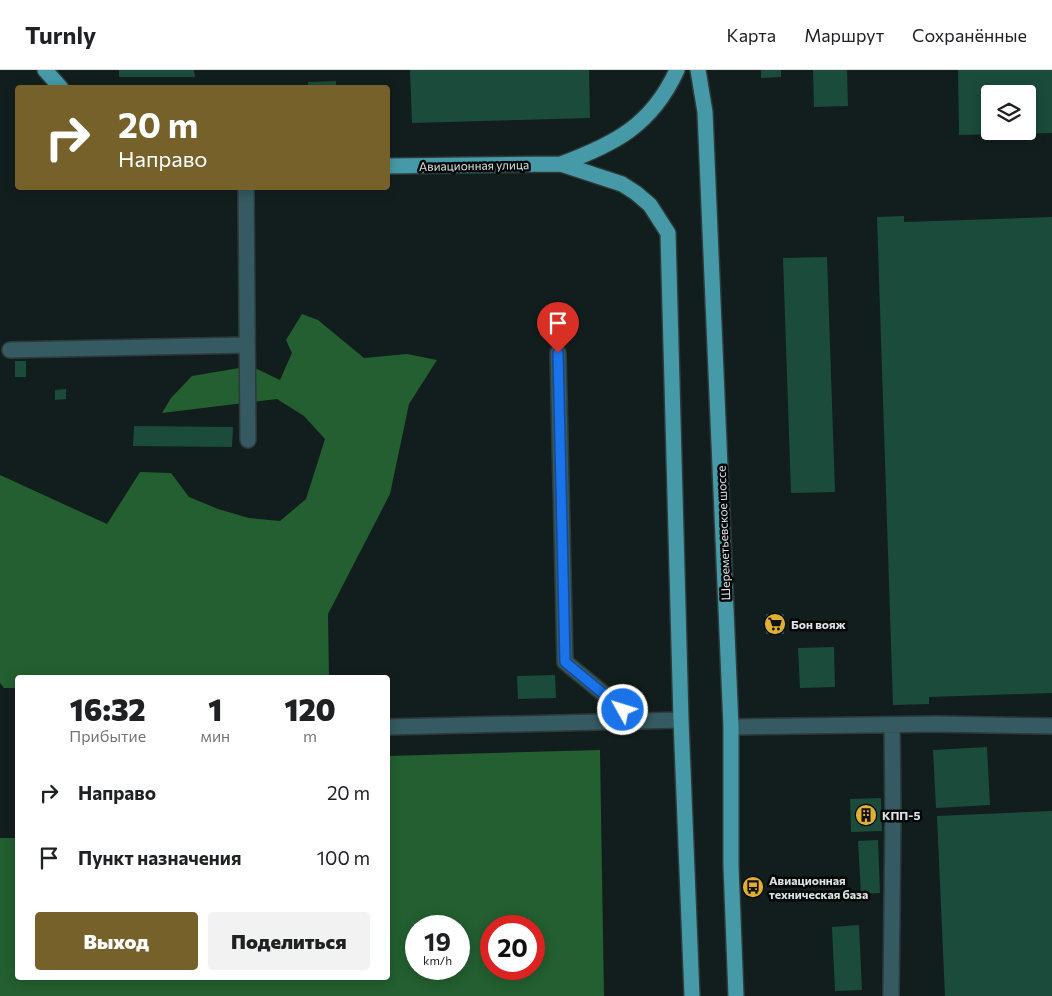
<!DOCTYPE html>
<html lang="ru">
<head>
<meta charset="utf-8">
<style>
  body { margin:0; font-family:Commissioner,sans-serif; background:#f2f2f2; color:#202124; height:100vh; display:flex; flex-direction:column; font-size:19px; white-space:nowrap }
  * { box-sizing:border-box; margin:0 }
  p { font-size:16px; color:#757577 }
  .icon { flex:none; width:28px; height:28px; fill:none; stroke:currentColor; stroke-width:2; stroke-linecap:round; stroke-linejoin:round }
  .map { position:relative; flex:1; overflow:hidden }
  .sheet { position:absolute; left:15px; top:605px; width:375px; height:305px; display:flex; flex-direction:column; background:#fff; border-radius:5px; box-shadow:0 2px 12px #0003 }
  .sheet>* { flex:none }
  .guide { position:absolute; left:15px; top:15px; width:375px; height:105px; border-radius:5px; box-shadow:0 2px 12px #0003; background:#76612b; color:#fff; overflow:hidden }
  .tools { position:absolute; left:981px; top:15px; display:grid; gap:10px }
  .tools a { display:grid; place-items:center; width:55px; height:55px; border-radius:5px; background:#fff; box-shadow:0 2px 12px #0003; font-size:25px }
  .speed { position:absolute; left:405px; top:845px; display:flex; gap:10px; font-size:25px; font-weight:700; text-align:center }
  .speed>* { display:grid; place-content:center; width:65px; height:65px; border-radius:50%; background:#fff; box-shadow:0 2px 12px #0003; line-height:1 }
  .speed small { font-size:12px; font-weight:400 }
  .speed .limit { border:8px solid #d22; background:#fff; color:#111 }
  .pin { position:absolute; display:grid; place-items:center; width:42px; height:42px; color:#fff; margin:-51px -21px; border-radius:50% 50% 50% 0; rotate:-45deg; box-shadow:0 0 5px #0007 }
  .pin .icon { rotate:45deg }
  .me { position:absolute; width:55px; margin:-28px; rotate:309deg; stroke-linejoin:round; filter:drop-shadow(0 0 4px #0008) }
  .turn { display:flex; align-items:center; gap:18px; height:105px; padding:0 20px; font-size:22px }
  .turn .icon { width:65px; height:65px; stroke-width:2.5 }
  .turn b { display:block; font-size:35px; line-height:42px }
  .eta { display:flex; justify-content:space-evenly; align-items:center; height:85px; text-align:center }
  .eta b { font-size:30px; font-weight:800; line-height:35px }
  .button { display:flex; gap:10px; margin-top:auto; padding:10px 20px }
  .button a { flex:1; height:58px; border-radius:5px; background:#76612b; color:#fff; font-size:20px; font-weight:800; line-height:58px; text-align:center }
  .button a+a { background:#f2f2f2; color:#202124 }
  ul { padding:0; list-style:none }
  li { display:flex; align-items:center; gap:15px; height:65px; padding:0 20px }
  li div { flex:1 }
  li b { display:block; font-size:19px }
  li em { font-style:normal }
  header { display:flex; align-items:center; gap:30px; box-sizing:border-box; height:70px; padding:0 25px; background:#fff; border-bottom:1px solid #e0e0e0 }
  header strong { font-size:24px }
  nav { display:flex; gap:28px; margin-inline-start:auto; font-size:18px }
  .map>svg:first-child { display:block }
  .forest { fill:#235f30; fill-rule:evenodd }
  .building { fill:#1b4b3b; fill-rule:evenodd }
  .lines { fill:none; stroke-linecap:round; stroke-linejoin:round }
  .minor-casing { stroke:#2e3a39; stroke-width:18 }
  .major-casing { stroke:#2e3a39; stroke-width:18 }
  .minor { stroke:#355a61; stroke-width:15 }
  .major { stroke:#469aa8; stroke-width:15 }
  .route-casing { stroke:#114b97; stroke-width:12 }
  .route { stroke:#1a73e8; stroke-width:9 }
  .labels { text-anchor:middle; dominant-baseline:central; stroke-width:5; stroke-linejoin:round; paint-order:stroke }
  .street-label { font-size:12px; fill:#dce3e2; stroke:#040707 }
  .poi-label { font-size:12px; font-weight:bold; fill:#dce3e2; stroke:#040707; text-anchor:start }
</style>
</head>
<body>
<header>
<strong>Turnly</strong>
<nav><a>Карта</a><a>Маршрут</a><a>Сохранённые</a></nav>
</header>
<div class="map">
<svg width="1052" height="926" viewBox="0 0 1052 926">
  <rect width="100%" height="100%" fill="#121e1d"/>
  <!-- forest -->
  <path class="forest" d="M302 244 318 250 364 288 407 284 437 290 409 334 390 424 328 544 329 607 18 608 17 618H4L0 613V405L107 454 140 402 171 403 189 427 218 439 249 448 280 451 306 429 325 369 304 346 277 329 162 343 171 328 192 306 251 296 280 310 292 283 286 270Z
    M600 680 604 926H0V768H17L18 908H388V686ZM416 856H459V899H416ZM491 856H534V899H491Z"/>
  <!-- building -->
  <path class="building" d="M119 0H194L195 7H119Z
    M410 0H589L590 48 412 53Z
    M761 0H781V7L761 8Z
    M813 0H847L848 36 814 37Z
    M958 0H1052V63L959 65ZM990 24H1028V61H990Z
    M336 11V18H308V12Z
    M904 146V152L1052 147V623L929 627V634L893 635 877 147Z
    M827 187 835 422 791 423 783 188Z
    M15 291H26V307H15Z
    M66 319V329L55 330V320Z
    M134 356 233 357 232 377 133 376Z
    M766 544H784V564H766Z
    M834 577 835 617 800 618 798 578Z
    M555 605 556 628 518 629 517 606Z
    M987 677 990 735 936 738 933 680Z
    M881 728 882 761 851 762 850 729Z
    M1052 741V926H945L937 746Z
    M878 770 880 823 861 824 858 771Z
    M859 855 862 920 835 921 832 857Z"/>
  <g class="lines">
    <!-- minor casing -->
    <g class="minor-casing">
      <path id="minor" d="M246 118 248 370
        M10 280 247 275
        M558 283 565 592 637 651
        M388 657 681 650
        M731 657 936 654 1052 656
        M891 926 893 746 892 655"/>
    </g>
    <!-- major casing -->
    <g class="major-casing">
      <path id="major" d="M45 0 61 18
        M698 0 705 42 731 657V796L736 926
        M561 94C615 74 652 55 677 0
        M388 96 561 94 622 114 636 123 650 135 668 163 681 650 692 926"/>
    </g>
    <!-- minor -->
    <use href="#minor" class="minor"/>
    <!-- major -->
    <use href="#major" class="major"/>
  </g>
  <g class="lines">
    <!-- route casing -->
    <g class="route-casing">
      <path id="route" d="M558 283 565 592 623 640"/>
    </g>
    <!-- route -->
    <use href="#route" class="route"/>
  </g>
  <!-- icons -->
  <defs>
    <g id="supermarket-disc" transform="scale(1.125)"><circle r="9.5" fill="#e0b034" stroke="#040707"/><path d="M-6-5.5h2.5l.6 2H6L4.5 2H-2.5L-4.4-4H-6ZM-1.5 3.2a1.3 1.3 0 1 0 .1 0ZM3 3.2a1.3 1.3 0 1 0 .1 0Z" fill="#111"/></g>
    <g id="building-disc" transform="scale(1.125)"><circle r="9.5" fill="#e0b034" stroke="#040707"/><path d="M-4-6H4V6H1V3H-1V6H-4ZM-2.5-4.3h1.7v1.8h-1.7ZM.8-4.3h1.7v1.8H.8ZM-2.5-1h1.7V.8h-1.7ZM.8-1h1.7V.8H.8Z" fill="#111"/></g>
    <g id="bus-disc" transform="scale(1.125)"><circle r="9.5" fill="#e0b034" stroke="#040707"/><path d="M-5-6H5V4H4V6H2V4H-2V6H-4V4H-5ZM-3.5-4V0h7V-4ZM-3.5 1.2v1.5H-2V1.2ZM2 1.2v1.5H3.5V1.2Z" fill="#111"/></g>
  </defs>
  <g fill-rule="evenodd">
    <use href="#supermarket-disc" x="775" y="554"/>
    <use href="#building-disc" x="866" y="745"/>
    <use href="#bus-disc" x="753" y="817"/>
  </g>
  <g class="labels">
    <!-- street labels -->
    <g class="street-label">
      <text transform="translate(474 95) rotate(-1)">Авиационная улица</text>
      <text transform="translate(723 463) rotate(-92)">Шереметьевское шоссе</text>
    </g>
    <!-- poi labels -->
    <g class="poi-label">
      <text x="791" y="554">Бон вояж</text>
      <text x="882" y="745">КПП-5</text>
      <text x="769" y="810">Авиационная<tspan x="769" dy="14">техническая база</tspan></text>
    </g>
  </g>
</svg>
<div class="tools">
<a><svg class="icon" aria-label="layers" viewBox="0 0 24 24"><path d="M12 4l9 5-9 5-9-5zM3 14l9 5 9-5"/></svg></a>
</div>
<div class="speed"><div>19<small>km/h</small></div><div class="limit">20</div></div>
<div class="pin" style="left:558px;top:283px;background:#d93025"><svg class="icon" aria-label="arrive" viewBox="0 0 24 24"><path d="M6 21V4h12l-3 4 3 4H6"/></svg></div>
<svg class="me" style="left:623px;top:640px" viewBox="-20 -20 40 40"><circle r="17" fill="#1a73e8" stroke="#fff" stroke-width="3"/><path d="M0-11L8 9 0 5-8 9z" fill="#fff"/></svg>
<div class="guide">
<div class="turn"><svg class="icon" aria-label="right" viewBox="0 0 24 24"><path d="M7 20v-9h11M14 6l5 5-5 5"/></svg><div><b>20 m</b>Направо</div></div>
</div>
<section class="sheet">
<div class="eta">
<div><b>16:32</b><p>Прибытие</p></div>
<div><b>1</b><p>мин</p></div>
<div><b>120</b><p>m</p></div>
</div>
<ul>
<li><svg class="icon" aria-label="right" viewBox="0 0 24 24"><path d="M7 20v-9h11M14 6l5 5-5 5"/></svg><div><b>Направо</b></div><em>20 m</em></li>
<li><svg class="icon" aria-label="arrive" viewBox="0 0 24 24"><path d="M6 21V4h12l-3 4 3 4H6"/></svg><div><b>Пункт назначения</b></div><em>100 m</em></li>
</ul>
<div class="button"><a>Выход</a><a>Поделиться</a></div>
</section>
</div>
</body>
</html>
